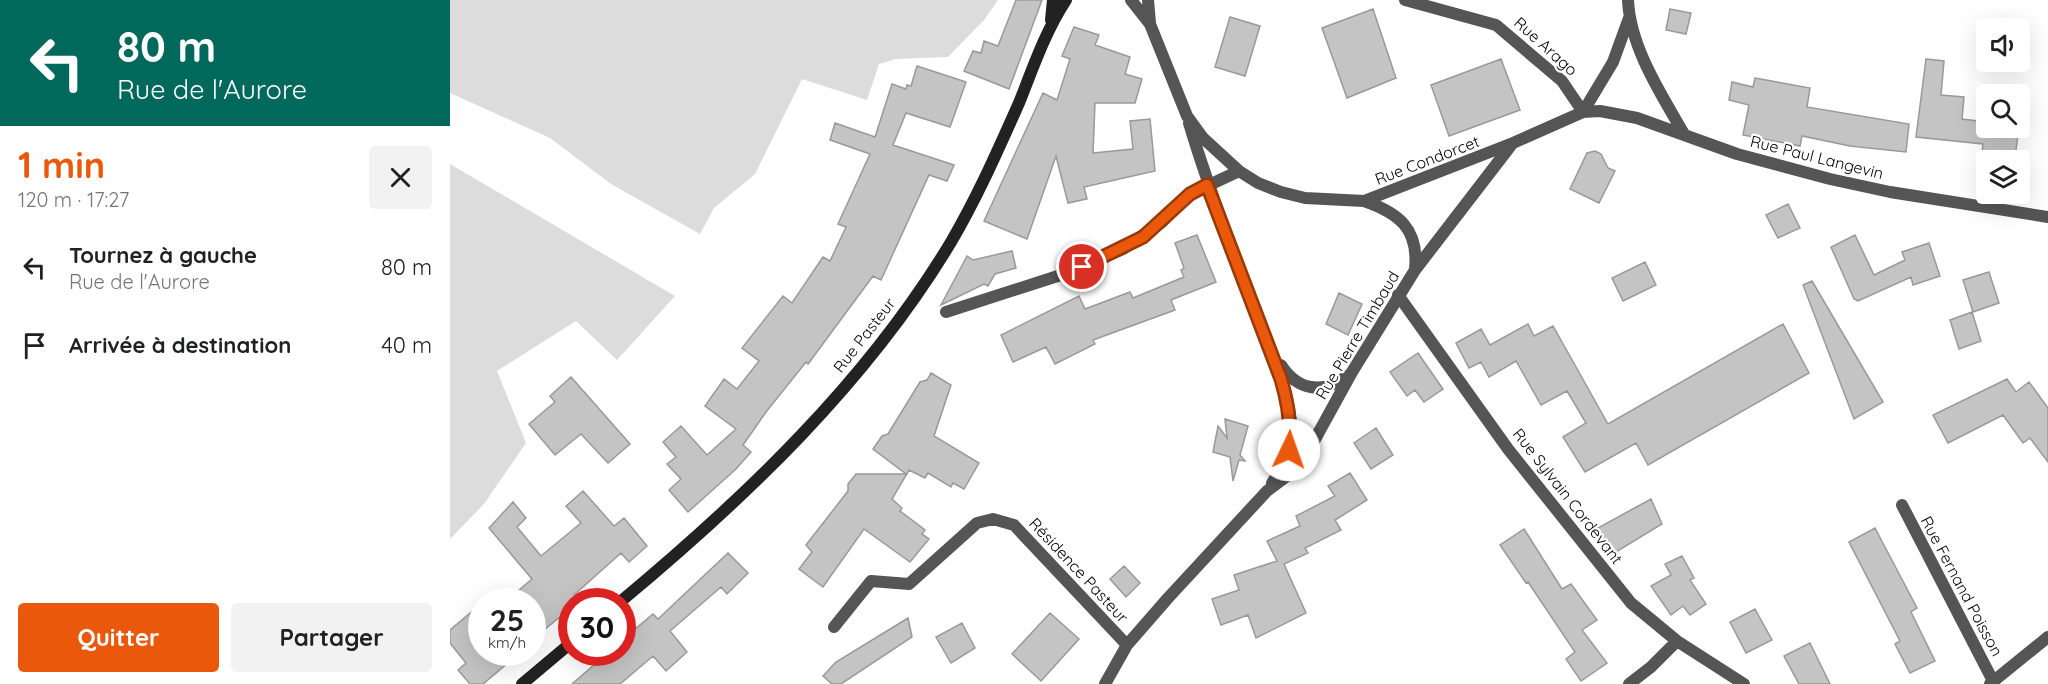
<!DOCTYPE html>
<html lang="fr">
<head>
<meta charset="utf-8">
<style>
  body { margin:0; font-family:Quicksand,sans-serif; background:#f2f2f2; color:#202124; height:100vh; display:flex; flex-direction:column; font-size:22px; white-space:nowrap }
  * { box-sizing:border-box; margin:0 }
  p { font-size:20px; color:#757577 }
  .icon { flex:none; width:33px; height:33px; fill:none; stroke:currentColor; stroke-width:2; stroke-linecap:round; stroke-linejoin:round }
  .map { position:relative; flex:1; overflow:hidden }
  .side { display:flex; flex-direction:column; background:#fff; width:450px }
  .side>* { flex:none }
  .banner { background:#00695c; color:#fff; overflow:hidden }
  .fabs { position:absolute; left:1526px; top:18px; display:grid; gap:12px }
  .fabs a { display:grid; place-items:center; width:54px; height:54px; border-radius:6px; background:#fff; box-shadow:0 6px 24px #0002; font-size:30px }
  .speed { position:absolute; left:18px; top:588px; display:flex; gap:12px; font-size:30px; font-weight:700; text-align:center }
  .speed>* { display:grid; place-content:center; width:78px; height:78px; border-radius:50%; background:#fff; box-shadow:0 6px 24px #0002; line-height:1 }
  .speed small { font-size:15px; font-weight:400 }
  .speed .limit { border:9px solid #d22; background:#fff; color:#111 }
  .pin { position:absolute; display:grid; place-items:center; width:51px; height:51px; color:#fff; margin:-26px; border:3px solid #fff; border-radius:50%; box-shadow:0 2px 6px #0007 }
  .me { position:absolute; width:66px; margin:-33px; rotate:3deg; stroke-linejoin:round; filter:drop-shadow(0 0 4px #0008) }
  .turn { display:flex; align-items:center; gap:21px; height:126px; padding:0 18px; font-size:27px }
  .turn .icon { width:78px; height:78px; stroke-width:2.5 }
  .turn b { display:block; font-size:42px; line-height:51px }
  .round { display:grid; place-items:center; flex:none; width:63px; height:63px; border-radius:6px; background:#f2f2f2 }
  .head { display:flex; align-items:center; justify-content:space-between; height:102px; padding:0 18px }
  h1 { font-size:36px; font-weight:800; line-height:45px; color:#ea580c }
  .action { display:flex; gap:12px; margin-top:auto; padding:12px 18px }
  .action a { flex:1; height:69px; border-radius:6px; background:#ea580c; color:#fff; font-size:24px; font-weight:800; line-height:69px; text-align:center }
  .action a+a { background:#f2f2f2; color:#202124 }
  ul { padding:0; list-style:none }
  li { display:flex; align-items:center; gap:18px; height:78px; padding:0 18px }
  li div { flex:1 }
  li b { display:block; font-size:22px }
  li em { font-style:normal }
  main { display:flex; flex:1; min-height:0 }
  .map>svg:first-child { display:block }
  .green { fill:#dcdcdc }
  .building { fill:#c4c4c4; stroke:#999; stroke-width:1.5 }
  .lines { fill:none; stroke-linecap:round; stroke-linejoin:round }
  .minor { stroke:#555; stroke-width:12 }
  .secondary { stroke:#222; stroke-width:12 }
  .route-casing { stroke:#983908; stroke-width:15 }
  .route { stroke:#ea580c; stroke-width:10 }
  .labels { text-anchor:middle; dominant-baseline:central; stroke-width:4.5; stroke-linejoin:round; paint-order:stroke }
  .street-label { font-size:16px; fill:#000; stroke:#fff }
</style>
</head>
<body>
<main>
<section class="side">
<div class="banner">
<div class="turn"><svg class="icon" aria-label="left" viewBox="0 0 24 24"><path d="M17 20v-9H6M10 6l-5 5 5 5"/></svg><div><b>80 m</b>Rue de l'Aurore</div></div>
</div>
<div class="head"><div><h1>1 min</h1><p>120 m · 17:27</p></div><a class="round"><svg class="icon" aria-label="close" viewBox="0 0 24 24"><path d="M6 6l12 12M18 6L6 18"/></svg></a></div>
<ul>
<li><svg class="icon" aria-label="left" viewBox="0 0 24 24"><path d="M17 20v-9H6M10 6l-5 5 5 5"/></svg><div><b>Tournez à gauche</b><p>Rue de l'Aurore</p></div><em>80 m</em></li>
<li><svg class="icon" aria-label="arrive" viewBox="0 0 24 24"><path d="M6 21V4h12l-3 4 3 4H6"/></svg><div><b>Arrivée à destination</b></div><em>40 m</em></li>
</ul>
<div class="action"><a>Quitter</a><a>Partager</a></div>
</section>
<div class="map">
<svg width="1598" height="684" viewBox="0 0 1598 684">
  <rect width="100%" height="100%" fill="#fff"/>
  <!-- green -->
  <path class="green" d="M0 0H548L534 20 498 57 446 59 429 64 417 100 352 79 305 174 264 208 250 234 161 184 100 138 0 93Z
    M0 164 225 296 167 360 126 321 47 371 76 443 34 504 0 539Z"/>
  <!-- building -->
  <path class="building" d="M566 0H592L559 89 514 71 523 51 531 53 534 41 548 46Z
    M923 9 946 78 897 98 872 28Z
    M1220 9 1241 13 1236 34 1216 30Z
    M780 17 810 26 795 76 765 67Z
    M624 27 649 35 645 45 680 57 675 74 692 79 685 103H645L643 153 683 149 680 121 700 119 705 171 634 187 637 199 618 203 606 156 577 239 534 221 593 93 607 100 620 59 612 56Z
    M1051 59 1070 110 999 136 981 85Z
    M1476 59 1494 61 1491 95 1514 97 1512 119 1536 122V128H1569L1565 157 1532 152 1533 144 1466 137Z
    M467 66 516 82 500 127 456 113 443 145 504 165 497 181 479 175 431 280 423 276 358 364 356 362 316 412 293 445 301 452 286 469 238 512 219 490 231 479 217 464 226 457 213 442 231 426 257 455 286 429 255 406 274 379 287 389 309 361 292 348 333 296 342 303 373 257 380 261 396 227 388 224 420 154 380 140 385 123 425 137 442 84 456 89 457 85 461 86Z
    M1305 78 1360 88 1357 107 1459 124 1456 152 1400 146 1352 136 1350 146 1293 135 1299 105 1279 100 1282 82 1303 87Z
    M1145 151 1151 154 1158 168 1165 171 1149 203 1120 189 1137 153Z
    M1338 204 1350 228 1328 238 1316 215Z
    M747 235 766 282 721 300 725 310 643 340 645 344 605 364 596 347 563 362 551 335 629 296 635 309 680 292 683 298 734 277 731 270 734 268 725 243Z
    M1405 235 1424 275 1455 260 1452 252 1479 243 1490 276 1463 285 1461 277 1408 301 1404 299 1381 247Z
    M562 251 566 268 545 274 538 286 534 284 491 305 517 256 523 260Z
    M1195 262 1206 285 1173 301 1162 278Z
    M1539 272 1549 303 1523 312 1513 280Z
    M1362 281 1433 402 1404 419 1353 285Z
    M889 293 912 304 898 335 876 324Z
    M1522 312 1531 341 1509 349 1500 320Z
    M1078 324 1084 336 1103 326 1158 424 1333 324 1359 373 1198 465 1186 443 1135 472 1113 437 1136 423 1117 391 1091 405 1066 361 1039 377 1031 362 1019 368 1006 343 1031 329 1040 345Z
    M968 353 993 389 974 402 965 390 957 396 940 372Z
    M481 373 501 385 484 436 529 463 514 489 503 483 501 487 478 473 475 478 459 470 442 499 452 508 450 511 475 530 472 534 479 539 460 562 414 529 373 587 349 569 362 552 356 545 398 491V484L406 474H456L423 449 432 436 438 434 470 382 477 380Z
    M121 377 180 444 158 463 131 434 105 455 79 424 105 402 100 396Z
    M1557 379 1566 392 1579 382 1598 408V462L1580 438 1573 443 1553 415 1498 443 1483 415Z
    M775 419 798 426 790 455 795 461 789 460 783 481 780 457 763 452 768 426 777 438Z
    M926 428 943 455 921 469 904 443Z
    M900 473 917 500 885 520 891 530 855 548 858 553 834 564 856 613 806 638 798 615 771 625 762 599 789 590 784 575 827 561 817 541 850 526 846 516 885 496 878 486Z
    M133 491 164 526 174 518 197 546 179 562 171 553 124 595 129 601 122 602V607L82 640V602H55L82 579 39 528 63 502 76 518 67 527 91 556 131 523 116 506Z
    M1201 499 1212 524 1161 555 1146 529Z
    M1425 528 1467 608 1461 612 1485 661 1460 673 1445 644 1450 641 1399 542Z
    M1074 529 1112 589 1121 584 1147 620 1132 630 1157 663 1131 681 1116 659 1125 652 1078 582 1076 583 1050 545Z
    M278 553 298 573 277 594 271 587 220 631 237 652 216 671 203 656 170 684H122L159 652H172V640L203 614 208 619Z
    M1232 556 1244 578 1240 580 1256 604 1240 615 1233 606 1221 615 1201 586 1221 575 1215 564Z
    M674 566 690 583 676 597 660 579Z
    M32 603V652H71L33 684H20L8 670 16 663 0 643V630Z
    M1305 609 1322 640 1296 653 1280 622Z
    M600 613 629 639 591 681 562 654Z
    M458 618 462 637 391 684H382L373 676 386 662Z
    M512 623 525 648 501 663 486 637Z
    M1360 643 1380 684H1349L1334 656Z"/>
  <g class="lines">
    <!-- minor -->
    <path class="minor" d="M681 0 700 24 737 116 753 138 789 171 808 183 831 192 855 198 914 201 1063 143 1133 112 1150 111 1187 118 1287 154 1380 179 1440 192 1598 217
      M698 0 700 23
      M955 0 1046 25 1112 81 1133 112
      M1178 0C1180 47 1211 94 1234 134
      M1133 112 1163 62 1179 18
      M739 123C759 191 785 256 809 323 822 358 842 394 841 432 841 452 832 468 822 483
      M914 201C949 213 969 229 965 269
      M948 295 1058 449 1181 603 1227 641 1294 684
      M496 312 617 273 673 249 712 222 740 194 789 171
      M831 365C847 390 872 395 897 376
      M1452 505 1543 681
      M384 627 421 581 459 584 527 523 543 519 564 525 677 645
      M655 684 677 645 718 598 817 491 841 473 864 441 902 372 965 270 1062 144
      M1179 684 1201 667 1227 641
      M1540 684 1598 637"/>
    <!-- secondary -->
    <path class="secondary" d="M601 20 603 0
      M170 602C295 498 417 382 501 242 527 198 548 150 569 103 583 68 595 32 616 0
      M72 684 122 642"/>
  </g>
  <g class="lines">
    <!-- route casing -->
    <g class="route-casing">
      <path id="route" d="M632 267 693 237 740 194 757 185 831 379C838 403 842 425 839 450"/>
    </g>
    <!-- route -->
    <use href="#route" class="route"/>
  </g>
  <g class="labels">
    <!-- street labels -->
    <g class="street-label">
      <text transform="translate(1096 46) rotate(42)">Rue Arago</text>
      <text transform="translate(1367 157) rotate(14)">Rue Paul Langevin</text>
      <text transform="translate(977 160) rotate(-21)">Rue Condorcet</text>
      <text transform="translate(414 335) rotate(-52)">Rue Pasteur</text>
      <text transform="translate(907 335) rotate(-59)">Rue Pierre Timbaud</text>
      <text transform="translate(1118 496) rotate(52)">Rue Sylvain Cordevant</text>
      <text transform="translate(629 570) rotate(47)">Résidence Pasteur</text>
      <text transform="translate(1512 586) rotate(62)">Rue Fernand Poisson</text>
    </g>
  </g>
</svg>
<div class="fabs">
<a><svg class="icon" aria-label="sound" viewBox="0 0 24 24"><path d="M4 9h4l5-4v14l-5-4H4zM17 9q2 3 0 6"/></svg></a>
<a><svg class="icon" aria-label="search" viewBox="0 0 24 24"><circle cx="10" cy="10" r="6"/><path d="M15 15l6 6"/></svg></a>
<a><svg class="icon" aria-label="layers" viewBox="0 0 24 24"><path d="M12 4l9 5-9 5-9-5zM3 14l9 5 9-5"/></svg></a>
</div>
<div class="speed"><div>25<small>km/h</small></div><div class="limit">30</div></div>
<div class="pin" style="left:632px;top:267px;background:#d93025"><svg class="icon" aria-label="arrive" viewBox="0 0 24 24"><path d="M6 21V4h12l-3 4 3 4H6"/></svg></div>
<svg class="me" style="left:839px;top:450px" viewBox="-20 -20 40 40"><circle r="19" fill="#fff"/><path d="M0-13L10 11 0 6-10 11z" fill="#ea580c"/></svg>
</div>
</main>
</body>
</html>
